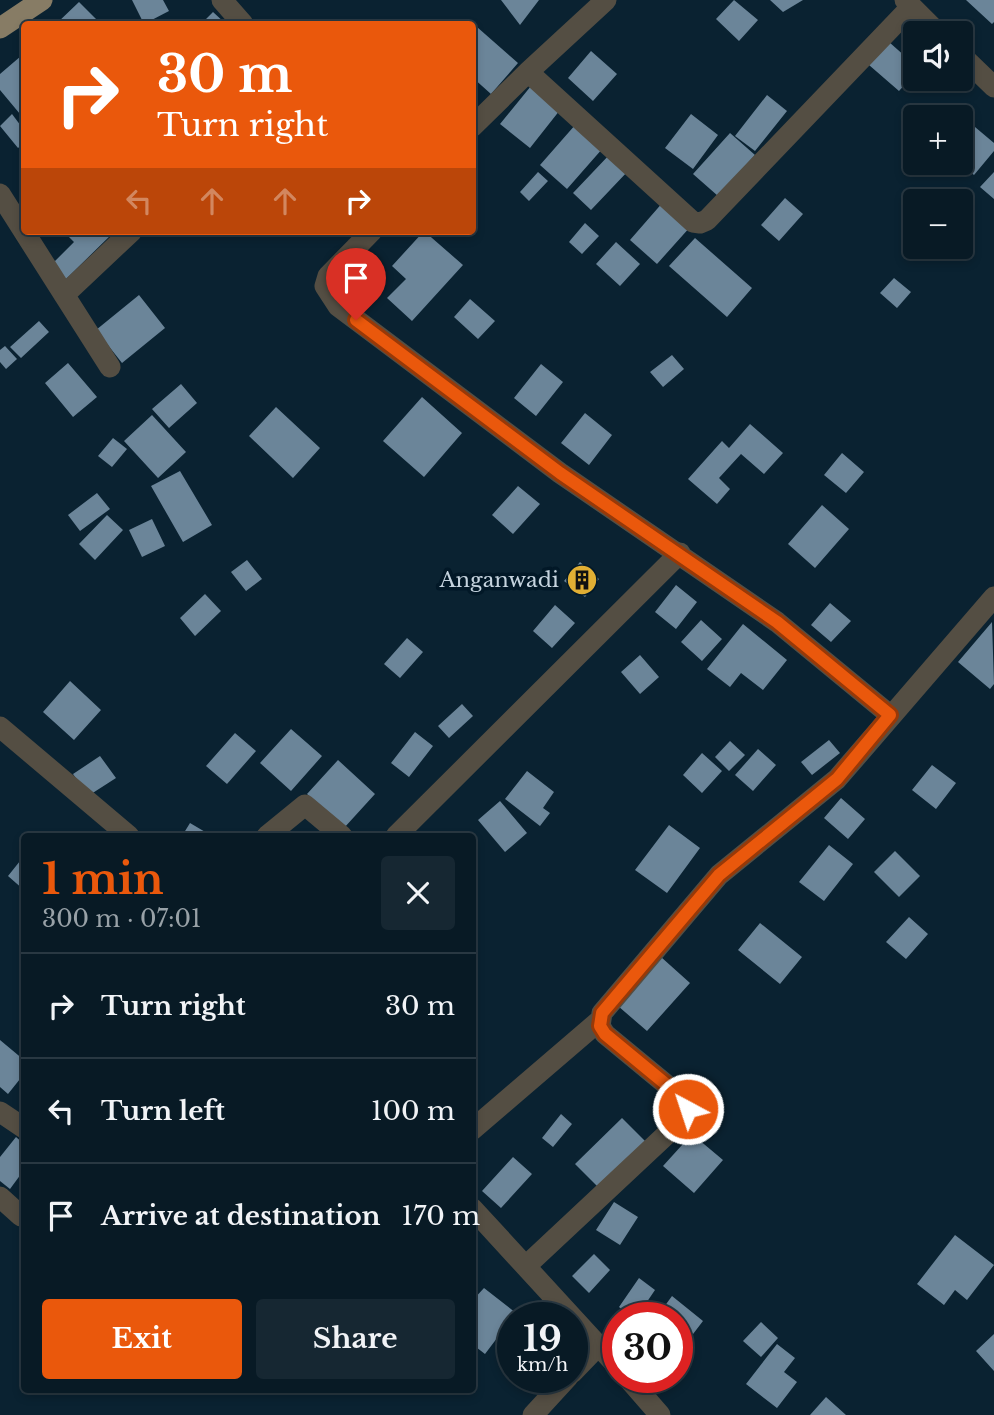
<!DOCTYPE html>
<html lang="en">
<head>
<meta charset="utf-8">
<style>
  body { margin:0; font-family:"Libre Baskerville",serif; background:#162732; color:#f1f3f6; height:100vh; display:flex; flex-direction:column; font-size:26px; white-space:nowrap }
  * { box-sizing:border-box; margin:0 }
  p { font-size:23px; color:#98a1a7 }
  .icon { flex:none; width:38px; height:38px; fill:none; stroke:currentColor; stroke-width:2; stroke-linecap:round; stroke-linejoin:round }
  .map { position:relative; flex:1; overflow:hidden }
  .drawer { position:absolute; left:21px; top:833px; width:455px; height:560px; display:flex; flex-direction:column; background:#081a25; border-radius:7px; box-shadow:0 4px 10px #0003,0 0 0 2px #293842 }
  .drawer>* { flex:none }
  .hud { position:absolute; left:21px; top:21px; width:455px; height:214px; border-radius:7px; box-shadow:0 4px 10px #0003,0 0 0 2px #293842; background:#ea580c; color:#fff; overflow:hidden }
  .controls { position:absolute; left:903px; top:21px; display:grid; gap:14px }
  .controls a { display:grid; place-items:center; width:70px; height:70px; border-radius:7px; background:#081a25; box-shadow:0 4px 10px #0003,0 0 0 2px #293842; font-size:35px }
  .speed { position:absolute; left:497px; top:1302px; display:flex; gap:14px; font-size:35px; font-weight:700; text-align:center }
  .speed>* { display:grid; place-content:center; width:91px; height:91px; border-radius:50%; background:#081a25; box-shadow:0 4px 10px #0003,0 0 0 2px #293842; line-height:1 }
  .speed small { font-size:18px; font-weight:400 }
  .speed .limit { border:10px solid #d22; background:#fff; color:#111 }
  .pin { position:absolute; display:grid; place-items:center; width:60px; height:60px; color:#fff; margin:-72px -30px; border-radius:50% 50% 50% 0; rotate:-45deg; box-shadow:0 0 7px #0007 }
  .pin .icon { rotate:45deg }
  .me { position:absolute; width:77px; margin:-38px; rotate:320deg; stroke-linejoin:round; filter:drop-shadow(0 0 5px #0008) }
  .turn { display:flex; align-items:center; gap:24px; height:147px; padding:0 21px; font-size:32px }
  .turn .icon { width:91px; height:91px; stroke-width:2.5 }
  .turn b { display:block; font-size:49px; line-height:60px }
  .lanes { display:flex; align-items:center; height:66px; padding:0 21px; background:#0003; justify-content:center; gap:35px; direction:ltr }
  .lanes .off { opacity:.35 }
  .round { display:grid; place-items:center; flex:none; width:74px; height:74px; border-radius:7px; background:#162732 }
  .headline { display:flex; align-items:center; justify-content:space-between; height:119px; padding:0 21px }
  h1 { font-size:42px; font-weight:700; line-height:52px; color:#ea580c }
  .cta { display:flex; gap:14px; margin-top:auto; padding:14px 21px }
  .cta a { flex:1; height:80px; border-radius:7px; background:#ea580c; color:#fff; font-size:28px; font-weight:700; line-height:80px; text-align:center }
  .cta a+a { background:#162732; color:#f1f3f6 }
  ul { padding:0; list-style:none }
  li { display:flex; align-items:center; gap:21px; height:105px; padding:0 21px; border-top:2px solid #293842 }
  li div { flex:1 }
  li b { display:block; font-size:26px }
  li em { font-style:normal }
  .map>svg:first-child { display:block }
  .building { fill:#6b8599 }
  .lines { fill:none; stroke-linecap:round; stroke-linejoin:round }
  .street { stroke:#544e43; stroke-width:21 }
  .primary { stroke:#877c65; stroke-width:21 }
  .route-casing { stroke:#983908; stroke-width:18 }
  .route { stroke:#ea580c; stroke-width:12 }
  .labels { text-anchor:middle; dominant-baseline:central; stroke-width:7; stroke-linejoin:round; paint-order:stroke }
  .poi-label { font-size:21px; fill:#c5d3de; stroke:#021827; text-anchor:end }
</style>
</head>
<body>
<div class="map">
<svg width="994" height="1415" viewBox="0 0 994 1415">
  <rect width="100%" height="100%" fill="#0a2231"/>
  <!-- building -->
  <path class="building" d="M132 0H163L169 11 144 24Z
    M501 0H539L520 25Z
    M734 0 758 20 739 41 716 19Z
    M770 0H803L783 12Z
    M966 0H994V22L992 24Z
    M79 2 101 24H56Z
    M213 12 226 24H201Z
    M920 26 928 33H915V41L910 36Z
    M477 27 518 63 491 94 472 77V33Z
    M889 42 915 65V73L899 91 869 65Z
    M591 51 617 74 593 101 568 78Z
    M21 56 24 61V110L20 114 0 90V74Z
    M531 86 560 110 530 148 500 124Z
    M767 95 787 111 755 151 735 136Z
    M12 114 24 130V143L18 148 0 126Z
    M691 114 718 135 693 169 665 148Z
    M576 124 603 148 567 189 540 165Z
    M975 127 994 143V151L974 175 961 164V144Z
    M730 133 755 155 718 196 693 174Z
    M611 153 629 170 591 210 573 193Z
    M538 172 548 181 529 201 520 192Z
    M994 172V199L980 187Z
    M785 198 803 214 779 241 761 225Z
    M664 201 691 226 657 264 630 240Z
    M585 223 599 236 582 254 569 242Z
    M63 231H115L62 283 48 268 74 242Z
    M424 231 463 265 412 321 387 298 406 279 392 266Z
    M695 238 752 288 727 317 669 266Z
    M616 242 640 264 620 286 596 264Z
    M894 278 911 292 897 308 880 293Z
    M139 295 165 328 122 363 96 330Z
    M470 299 495 321 478 339 454 317Z
    M39 321 49 332 21 358 10 347Z
    M5 346 17 359 6 369 0 362V350Z
    M672 355 684 369 663 387 650 372Z
    M68 363 97 397 73 417 45 383Z
    M541 364 563 382 536 416 514 398Z
    M181 384 197 403 169 428 152 409Z
    M422 397 462 433 424 477 383 441Z
    M276 407 320 448 293 478 249 436Z
    M585 413 612 435 589 465 561 443Z
    M152 415 186 452 158 478 124 441Z
    M750 424 783 453 764 474 741 454 719 478 730 489 717 504 688 479 722 441 729 448Z
    M113 438 127 449 112 467 98 456Z
    M842 453 864 472 846 493 824 475Z
    M180 471 212 525 183 542 151 486Z
    M518 486 540 504 513 534 492 515Z
    M97 493 110 509 80 531 68 515Z
    M822 505 849 529 815 568 788 544Z
    M107 515 123 530 95 560 79 544Z
    M152 519 165 546 142 557 129 530Z
    M247 560 262 579 246 591 231 572Z
    M580 562 599 579 585 597 564 581Z
    M676 585 697 602 676 629 655 612Z
    M205 594 221 611 195 636 180 618Z
    M830 603 851 621 831 642 811 625Z
    M555 605 575 623 552 648 533 631Z
    M701 620 722 639 702 661 681 642Z
    M992 622 994 684 990 689 958 662Z
    M743 624 787 660 763 690 741 673 730 687 707 669Z
    M407 638 423 652 400 678 384 664Z
    M640 655 659 677 640 694 621 672Z
    M70 681 101 710 74 740 43 712Z
    M462 704 473 716 449 738 438 726Z
    M291 729 322 756 291 791 260 763Z
    M415 732 433 746 409 777 391 763Z
    M235 733 256 751 227 784 206 766Z
    M829 740 840 753 812 775 801 762Z
    M730 741 745 755 729 771 715 757Z
    M758 749 776 765 753 791 735 775Z
    M702 753 722 771 702 793 683 775Z
    M100 756 116 778 88 796 73 774Z
    M338 760 375 794 344 828 307 794Z
    M932 765 956 783 936 809 912 790Z
    M527 771 554 792 543 808 550 813 540 826 505 799Z
    M841 798 865 819 848 839 824 818Z
    M500 801 527 833 505 852 478 820Z
    M190 823 212 836H182Z
    M669 825 700 848 667 893 635 870Z
    M829 845 853 864 824 901 799 882Z
    M895 851 920 876 899 897 874 872Z
    M24 856V890L8 876Z
    M909 917 928 934 906 959 886 942Z
    M760 923 802 957 780 984 738 950Z
    M661 957 690 983 647 1031 618 1006Z
    M0 1040 24 1060V1074L8 1094 0 1087Z
    M561 1114 572 1124 553 1147 542 1138Z
    M622 1118 646 1142 599 1188 575 1164Z
    M692 1134 723 1160 694 1193 663 1166Z
    M16 1137 24 1144V1170L10 1189 0 1181V1157Z
    M513 1157 532 1174 501 1208 482 1191Z
    M614 1202 638 1217 620 1245 596 1230Z
    M955 1235 994 1265 967 1300 955 1290 944 1305 917 1284Z
    M594 1254 610 1270 589 1293 572 1276Z
    M639 1278 655 1290 636 1318H633L619 1307Z
    M484 1288 516 1313 485 1354 472 1344V1301Z
    M672 1296 703 1321 677 1355V1318H656Z
    M761 1322 778 1338 761 1357 743 1341Z
    M994 1334V1371L976 1351Z
    M777 1344 795 1358 784 1372 797 1382 777 1408 746 1384Z
    M826 1397 846 1415H810Z"/>
  <g class="lines">
    <!-- street -->
    <path class="street" d="M222 0 243 24
      M905 0 938 33
      M961 55 994 87
      M528 72 606 0
      M472 127 528 72 693 222 700 223 707 220 911 7
      M0 194 110 367
      M372 231 328 276 325 286 338 306 560 473 777 622 890 715
      M64 295 132 231
      M0 727 129 836
      M267 836 305 805 342 836
      M396 836 680 553
      M0 1112 24 1128
      M472 1130 599 1021
      M0 1197 21 1216
      M472 1208 618 1367
      M526 1266 667 1134 688 1109 685 1100 605 1034 600 1026 602 1013 719 875 837 779 994 597
      M572 1373 599 1345
      M627 1377 660 1415
      M533 1415 568 1377"/>
    <!-- primary -->
    <path class="primary" d="M0 28 42 0"/>
  </g>
  <g class="lines">
    <!-- route casing -->
    <g class="route-casing">
      <path id="route" d="M356 320 560 473 777 622 890 715 837 779 719 875 602 1013 600 1026 605 1034 685 1100 688 1109"/>
    </g>
    <!-- route -->
    <use href="#route" class="route"/>
  </g>
  <!-- icons -->
  <defs>
    <g id="building-disc" transform="scale(1.575)"><circle r="9.5" fill="#e1af34" stroke="#021827"/><path d="M-4-6H4V6H1V3H-1V6H-4ZM-2.5-4.3h1.7v1.8h-1.7ZM.8-4.3h1.7v1.8H.8ZM-2.5-1h1.7V.8h-1.7ZM.8-1h1.7V.8H.8Z" fill="#111"/></g>
  </defs>
  <g fill-rule="evenodd">
    <use href="#building-disc" x="582" y="580"/>
  </g>
  <g class="labels">
    <!-- poi labels -->
    <g class="poi-label">
      <text x="559" y="580">Anganwadi</text>
    </g>
  </g>
</svg>
<div class="controls">
<a><svg class="icon" aria-label="sound" viewBox="0 0 24 24"><path d="M4 9h4l5-4v14l-5-4H4zM17 9q2 3 0 6"/></svg></a>
<a>+</a>
<a>−</a>
</div>
<div class="speed"><div>19<small>km/h</small></div><div class="limit">30</div></div>
<div class="pin" style="left:356px;top:320px;background:#d93025"><svg class="icon" aria-label="arrive" viewBox="0 0 24 24"><path d="M6 21V4h12l-3 4 3 4H6"/></svg></div>
<svg class="me" style="left:688px;top:1109px" viewBox="-20 -20 40 40"><circle r="17" fill="#ea580c" stroke="#fff" stroke-width="3"/><path d="M0-11L8 9 0 5-8 9z" fill="#fff"/></svg>
<div class="hud">
<div class="turn"><svg class="icon" aria-label="right" viewBox="0 0 24 24"><path d="M7 20v-9h11M14 6l5 5-5 5"/></svg><div><b>30 m</b>Turn right</div></div>
<div class="lanes"><svg class="icon off" aria-label="left" viewBox="0 0 24 24"><path d="M17 20v-9H6M10 6l-5 5 5 5"/></svg><svg class="icon off" aria-label="ahead" viewBox="0 0 24 24"><path d="M12 20V5M6 11l6-6 6 6"/></svg><svg class="icon off" aria-label="ahead" viewBox="0 0 24 24"><path d="M12 20V5M6 11l6-6 6 6"/></svg><svg class="icon" aria-label="right" viewBox="0 0 24 24"><path d="M7 20v-9h11M14 6l5 5-5 5"/></svg></div>
</div>
<section class="drawer">
<div class="headline"><div><h1>1 min</h1><p>300 m · 07:01</p></div><a class="round"><svg class="icon" aria-label="close" viewBox="0 0 24 24"><path d="M6 6l12 12M18 6L6 18"/></svg></a></div>
<ul>
<li><svg class="icon" aria-label="right" viewBox="0 0 24 24"><path d="M7 20v-9h11M14 6l5 5-5 5"/></svg><div><b>Turn right</b></div><em>30 m</em></li>
<li><svg class="icon" aria-label="left" viewBox="0 0 24 24"><path d="M17 20v-9H6M10 6l-5 5 5 5"/></svg><div><b>Turn left</b></div><em>100 m</em></li>
<li><svg class="icon" aria-label="arrive" viewBox="0 0 24 24"><path d="M6 21V4h12l-3 4 3 4H6"/></svg><div><b>Arrive at destination</b></div><em>170 m</em></li>
</ul>
<div class="cta"><a>Exit</a><a>Share</a></div>
</section>
</div>
</body>
</html>
